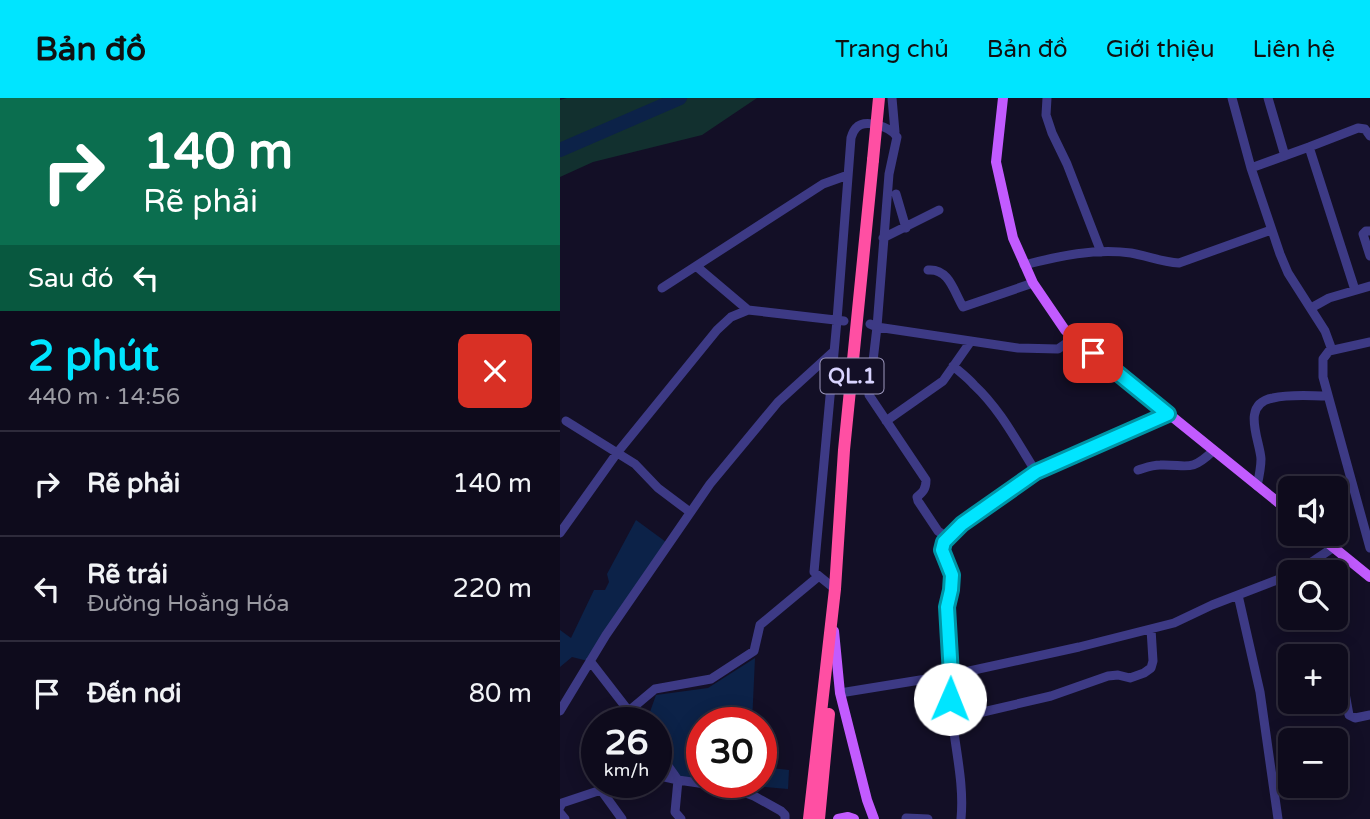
<!DOCTYPE html>
<html lang="vi">
<head>
<meta charset="utf-8">
<style>
  body { margin:0; font-family:"Varela Round",sans-serif; background:#1c1929; color:#f1f3f6; height:100vh; display:flex; flex-direction:column; font-size:26px; white-space:nowrap }
  * { box-sizing:border-box; margin:0 }
  p { font-size:23px; color:#9b9ba3 }
  .icon { flex:none; width:38px; height:38px; fill:none; stroke:currentColor; stroke-width:2; stroke-linecap:round; stroke-linejoin:round }
  .map { position:relative; flex:1; overflow:hidden }
  .details { display:flex; flex-direction:column; background:#0e0b1c; width:560px }
  .details>* { flex:none }
  .guide { background:#0b6e4f; color:#fff; overflow:hidden }
  .fabs { position:absolute; left:718px; top:378px; display:grid; gap:14px }
  .fabs a { display:grid; place-items:center; width:70px; height:70px; border-radius:10px; background:#0e0b1c; box-shadow:0 4px 18px #0003,0 0 0 2px #2e2b3b; font-size:35px }
  .speed { position:absolute; left:21px; top:609px; display:flex; gap:14px; font-size:35px; font-weight:700; text-align:center }
  .speed>* { display:grid; place-content:center; width:91px; height:91px; border-radius:50%; background:#0e0b1c; box-shadow:0 4px 18px #0003,0 0 0 2px #2e2b3b; line-height:1 }
  .speed small { font-size:18px; font-weight:400 }
  .speed .limit { border:10px solid #d22; background:#fff; color:#111 }
  .pin { position:absolute; display:grid; place-items:center; width:60px; height:60px; color:#fff; margin:-30px; border-radius:14px; box-shadow:0 4px 10px #0006 }
  .me { position:absolute; width:77px; margin:-38px; rotate:1deg; stroke-linejoin:round; filter:drop-shadow(0 0 5px #0008) }
  .turn { display:flex; align-items:center; gap:24px; height:147px; padding:0 28px; font-size:32px }
  .turn .icon { width:91px; height:91px; stroke-width:2.5 }
  .turn b { display:block; font-size:49px; line-height:60px }
  .then { display:flex; align-items:center; height:66px; padding:0 28px; background:#0003; gap:14px; font-size:26px }
  .round { display:grid; place-items:center; flex:none; width:74px; height:74px; border-radius:10px; background:#1c1929 }
  .headline { display:flex; align-items:center; justify-content:space-between; height:119px; padding:0 28px }
  h1 { font-size:42px; font-weight:700; line-height:52px; color:#00e5ff }
  ul { padding:0; list-style:none }
  li { display:flex; align-items:center; gap:21px; height:105px; padding:0 28px; border-top:2px solid #2e2b3b }
  li div { flex:1 }
  li b { display:block; font-size:26px }
  li em { font-style:normal }
  header { display:flex; align-items:center; gap:42px; box-sizing:border-box; height:98px; padding:0 35px; background:#00e5ff; color:#111 }
  header strong { font-size:33px }
  nav { display:flex; gap:38px; margin-inline-start:auto; font-size:24px }
  main { display:flex; flex:1; min-height:0 }
  .map>svg:first-child { display:block }
  .green { fill:#12302f }
  .water { fill:#0c2248 }
  .lines { fill:none; stroke-linecap:round; stroke-linejoin:round }
  .river { stroke:#0c2248; stroke-width:14 }
  .minor { stroke:#3d3a85; stroke-width:9 }
  .major { stroke:#c25bff; stroke-width:10 }
  .highway { stroke:#ff4fa3; stroke-width:12 }
  .highway-bridge { stroke:#ff4fa3; stroke-width:12 }
  .route-casing { stroke:#0095a6; stroke-width:18 }
  .route { stroke:#00e5ff; stroke-width:12 }
  .labels { text-anchor:middle; dominant-baseline:central; stroke-width:7; stroke-linejoin:round; paint-order:stroke }
  .shield { fill:#130f26; stroke:#9e99be; stroke-width:2 }
  .shield-label { font-size:21px; font-weight:bold; fill:#d9d4ff }
</style>
</head>
<body>
<header>
<strong>Bản đồ</strong>
<nav><a>Trang chủ</a><a>Bản đồ</a><a>Giới thiệu</a><a>Liên hệ</a></nav>
</header>
<main>
<section class="details">
<div class="guide">
<div class="turn"><svg class="icon" aria-label="right" viewBox="0 0 24 24"><path d="M7 20v-9h11M14 6l5 5-5 5"/></svg><div><b>140 m</b>Rẽ phải</div></div>
<div class="then">Sau đó<svg class="icon" aria-label="left" viewBox="0 0 24 24"><path d="M17 20v-9H6M10 6l-5 5 5 5"/></svg></div>
</div>
<div class="headline"><div><h1>2 phút</h1><p>440 m · 14:56</p></div><a class="round" style="background:#d93025;color:#fff"><svg class="icon" aria-label="close" viewBox="0 0 24 24"><path d="M6 6l12 12M18 6L6 18"/></svg></a></div>
<ul>
<li><svg class="icon" aria-label="right" viewBox="0 0 24 24"><path d="M7 20v-9h11M14 6l5 5-5 5"/></svg><div><b>Rẽ phải</b></div><em>140 m</em></li>
<li><svg class="icon" aria-label="left" viewBox="0 0 24 24"><path d="M17 20v-9H6M10 6l-5 5 5 5"/></svg><div><b>Rẽ trái</b><p>Đường Hoằng Hóa</p></div><em>220 m</em></li>
<li><svg class="icon" aria-label="arrive" viewBox="0 0 24 24"><path d="M6 21V4h12l-3 4 3 4H6"/></svg><div><b>Đến nơi</b></div><em>80 m</em></li>
</ul>
</section>
<div class="map">
<svg width="810" height="721" viewBox="0 0 810 721">
  <rect width="100%" height="100%" fill="#130f26"/>
  <!-- green -->
  <path class="green" d="M7 0H197L142 37 33 64 0 79V2Z"/>
  <!-- water -->
  <path class="water" d="M76 422 106 444 28 563 12 559 0 569V532L11 540 34 492H45L49 484 47 476Z
    M195 560 192 625H142V656L138 662 142 666V684L119 679 96 643V625H86L96 597 148 590Z
    M201 669 229 672 228 691 144 684H201Z"/>
  <g class="lines">
    <!-- river -->
    <path class="river" d="M0 52 120 0"/>
    <!-- minor -->
    <path class="minor" d="M332 0 335 34
      M487 0 486 17 492 35 507 66 541 154
      M672 0 691 70 720 156 728 175 765 233 772 252
      M708 0 725 58
      M749 49 795 192
      M691 70 749 49 798 30 805 31 810 38
      M336 96 346 130
      M810 133H806L803 136 810 158
      M323 140 379 112
      M464 167C499 158 535 150 571 155 588 158 601 164 619 165L711 132
      M136 168 188 212
      M368 172C389 170 394 194 403 209L473 185
      M102 190 263 86 288 77
      M751 210 769 200 810 188
      M310 226 317 229 458 250 498 251 514 240
      M810 244 769 253 763 261V279L810 450
      M393 268C400 274 408 280 414 287 440 311 457 344 476 374
      M6 323 75 366 98 390 130 414
      M326 323 383 283 411 243
      M578 372C585 370 592 367 600 367 627 366 630 375 653 353
      M697 388C699 379 701 370 701 361 700 342 680 306 713 300 730 296 750 298 767 298
      M0 435 57 355 157 232 171 219 188 212 284 223
      M737 474 774 449
      M275 491 254 474 277 222 291 40C292 37 293 33 296 30 305 20 331 29 337 39L329 76 317 229 309 297 366 382C366 391 363 394 357 399L358 403 378 433 388 440
      M678 497 700 594 718 721
      M30 563 78 625
      M388 577C389 594 390 610 393 627 397 659 404 689 401 721
      M391 577 387 509 392 477 382 452 384 444 402 426 476 374 608 316
      M783 584 789 617 795 620 810 617
      M280 595 391 577 519 549 614 525 652 507 730 477
      M70 612 95 591 151 581 194 553 200 527 259 478
      M0 613 46 537 150 386 218 304 274 253
      M392 624 423 614 491 598 548 578 558 577 570 580 584 575 591 570 593 563 591 531
      M96 651 118 682 173 690 194 698 221 713 225 717V721
      M96 677 118 682 115 714 121 721
      M41 692 62 721
      M0 709 2 705 41 692 56 684
      M0 715 5 721
      M346 720 368 721"/>
    <!-- major -->
    <path class="major" d="M443 0 436 64 453 140 473 185 505 232 730 414
      M757 436 810 479
      M274 533 280 595 307 702 314 721
      M278 721 288 719 294 721"/>
    <!-- highway -->
    <path class="highway" d="M249 721 275 491 284 352 313 62
      M259 721 269 616"/>
    <!-- highway-bridge -->
    <path class="highway-bridge" d="M313 62 319 0"/>
  </g>
  <g class="lines">
    <!-- route casing -->
    <g class="route-casing">
      <path id="route" d="M390 601 388 577H391L387 509 391 492 392 477 382 452 384 444 402 426 476 374 608 316 533 255"/>
    </g>
    <!-- route -->
    <use href="#route" class="route"/>
  </g>
  <g class="labels">
    <!-- shield labels -->
    <rect class="shield" x="260.5" y="260.5" width="63" height="35" rx="5"/>
    <g class="shield-label">
      <text x="292" y="278">QL.1</text>
    </g>
  </g>
</svg>
<div class="fabs">
<a><svg class="icon" aria-label="sound" viewBox="0 0 24 24"><path d="M4 9h4l5-4v14l-5-4H4zM17 9q2 3 0 6"/></svg></a>
<a><svg class="icon" aria-label="search" viewBox="0 0 24 24"><circle cx="10" cy="10" r="6"/><path d="M15 15l6 6"/></svg></a>
<a>+</a>
<a>−</a>
</div>
<div class="speed"><div>26<small>km/h</small></div><div class="limit">30</div></div>
<div class="pin" style="left:533px;top:255px;background:#d93025"><svg class="icon" aria-label="arrive" viewBox="0 0 24 24"><path d="M6 21V4h12l-3 4 3 4H6"/></svg></div>
<svg class="me" style="left:390px;top:601px" viewBox="-20 -20 40 40"><circle r="19" fill="#fff"/><path d="M0-13L10 11 0 6-10 11z" fill="#00e5ff"/></svg>
</div>
</main>
</body>
</html>
